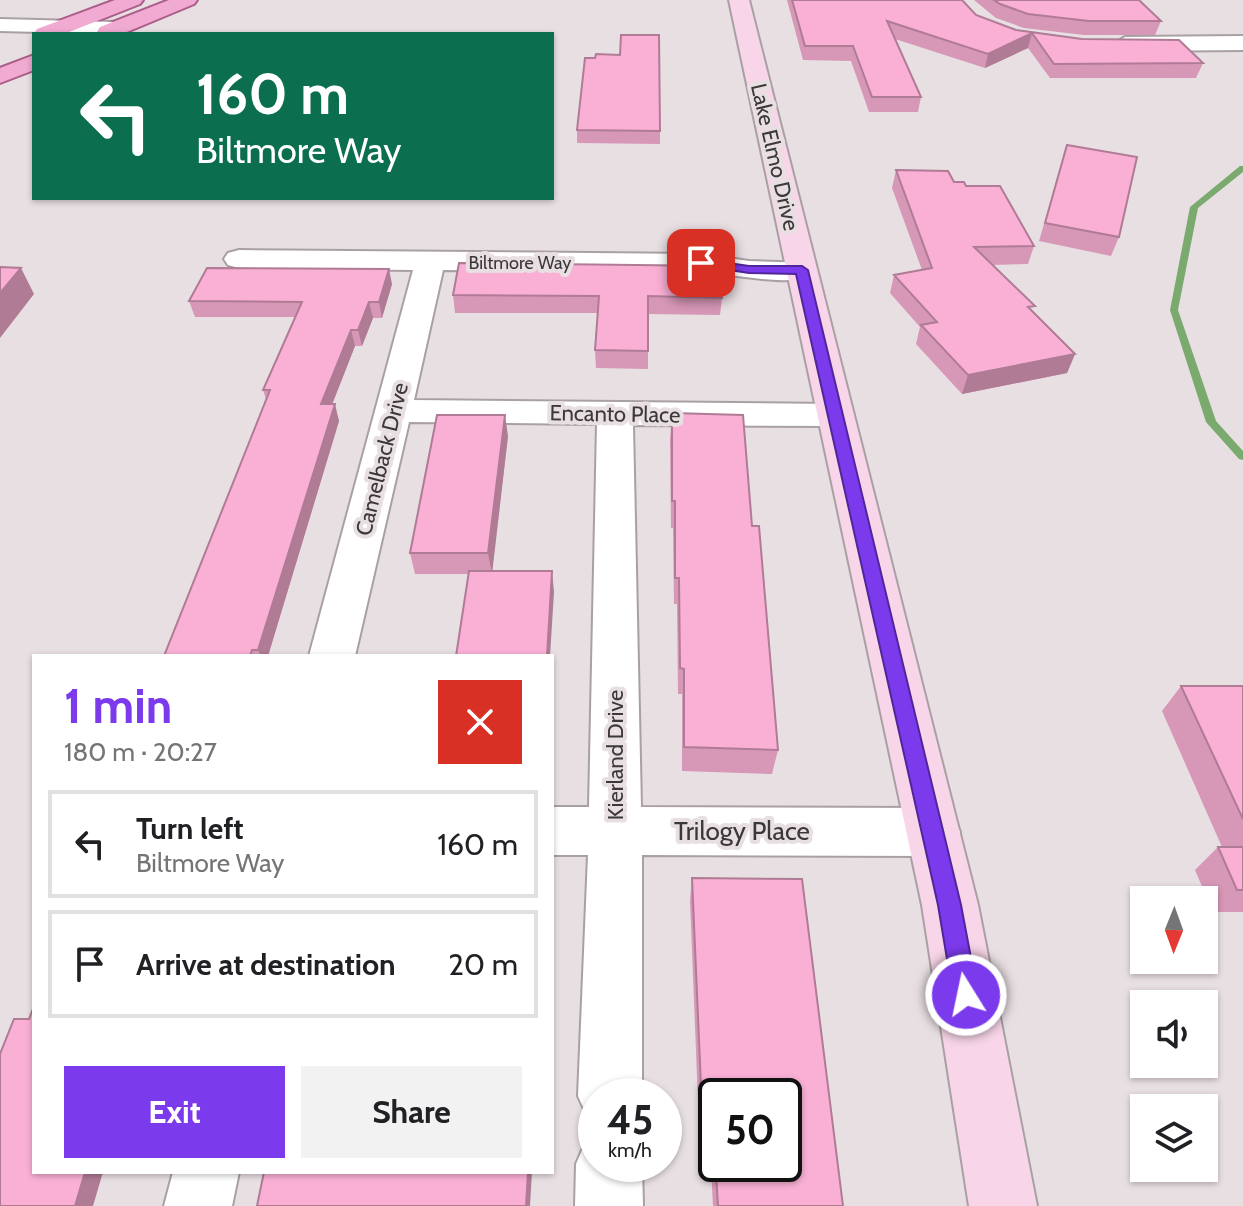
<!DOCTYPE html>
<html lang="en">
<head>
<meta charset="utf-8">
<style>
  body { margin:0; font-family:Cabin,sans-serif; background:#f2f2f2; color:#202124; height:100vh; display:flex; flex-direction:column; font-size:30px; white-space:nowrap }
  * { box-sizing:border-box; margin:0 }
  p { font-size:26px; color:#757577 }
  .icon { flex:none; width:44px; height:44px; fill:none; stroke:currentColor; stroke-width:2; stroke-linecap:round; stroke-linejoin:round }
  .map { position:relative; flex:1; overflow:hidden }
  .sheet { position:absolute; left:32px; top:654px; width:522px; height:520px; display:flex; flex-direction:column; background:#fff; border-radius:0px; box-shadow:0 2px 6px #0004 }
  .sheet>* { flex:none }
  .guide { position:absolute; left:32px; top:32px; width:522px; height:168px; border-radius:0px; box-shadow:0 2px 6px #0004; background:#0b6e4f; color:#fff; overflow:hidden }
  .needle { width:52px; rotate:181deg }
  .tools { position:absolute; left:1130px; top:886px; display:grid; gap:16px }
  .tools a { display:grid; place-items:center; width:88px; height:88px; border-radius:0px; background:#fff; box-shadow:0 2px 6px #0004; font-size:40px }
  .speed { position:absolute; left:578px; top:1078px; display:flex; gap:16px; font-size:40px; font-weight:700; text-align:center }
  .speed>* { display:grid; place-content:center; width:104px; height:104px; border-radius:50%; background:#fff; box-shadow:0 2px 6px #0004; line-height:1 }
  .speed small { font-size:20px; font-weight:400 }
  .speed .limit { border:4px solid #111; border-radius:12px; background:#fff; color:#111 }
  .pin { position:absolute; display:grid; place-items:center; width:68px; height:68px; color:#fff; margin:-34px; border-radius:16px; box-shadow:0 4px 12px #0006 }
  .me { position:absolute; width:88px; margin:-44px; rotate:350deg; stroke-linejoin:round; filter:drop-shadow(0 0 6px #0008) }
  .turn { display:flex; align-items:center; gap:28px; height:168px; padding:0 32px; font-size:36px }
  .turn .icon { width:104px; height:104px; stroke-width:2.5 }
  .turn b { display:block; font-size:56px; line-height:68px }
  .round { display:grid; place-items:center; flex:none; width:84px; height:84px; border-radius:0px; background:#f2f2f2 }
  .summary { display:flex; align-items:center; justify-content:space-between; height:136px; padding:0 32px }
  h1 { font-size:48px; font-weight:700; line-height:60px; color:#7c3aed }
  .primary-button { display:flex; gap:16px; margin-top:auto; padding:16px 32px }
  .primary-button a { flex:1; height:92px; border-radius:0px; background:#7c3aed; color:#fff; font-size:32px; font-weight:700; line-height:92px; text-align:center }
  .primary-button a+a { background:#f2f2f2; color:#202124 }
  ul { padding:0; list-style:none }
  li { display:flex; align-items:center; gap:24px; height:108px; margin:0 16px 12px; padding:0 16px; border:4px solid #e0e0e0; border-radius:0px }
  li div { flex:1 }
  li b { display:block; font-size:30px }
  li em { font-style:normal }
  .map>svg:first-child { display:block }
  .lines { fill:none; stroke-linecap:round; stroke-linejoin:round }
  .stream { fill:#7baa6f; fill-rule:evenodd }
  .street-casing { stroke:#a9a0a4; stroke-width:4 }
  .secondary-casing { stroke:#a9a0a4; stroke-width:4 }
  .primary-casing { stroke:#ab5e88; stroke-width:4 }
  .street { fill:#fff; fill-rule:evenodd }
  .secondary { fill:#f8d5e8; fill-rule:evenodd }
  .primary { fill:#f1aad1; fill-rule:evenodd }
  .wall { fill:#d797b7 }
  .shaded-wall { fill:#af7b95 }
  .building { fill:#fab0d5; stroke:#af7b95; stroke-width:2 }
  .route { fill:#7c3aed; stroke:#51269a; stroke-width:2 }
  .labels { text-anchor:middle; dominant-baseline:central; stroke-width:8; stroke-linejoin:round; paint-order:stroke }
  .far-street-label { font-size:18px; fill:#3b3839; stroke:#e8dfe3 }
  .street-label { font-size:22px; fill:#3b3839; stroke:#e8dfe3 }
  .near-street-label { font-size:26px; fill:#3b3839; stroke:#e8dfe3 }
</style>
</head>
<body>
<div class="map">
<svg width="1243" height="1206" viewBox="0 0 1243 1206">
  <rect width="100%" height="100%" fill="#e8dfe3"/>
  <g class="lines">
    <!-- stream -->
    <path class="stream" d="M1240 166H1243V172L1198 208 1178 310 1216 421 1243 451V460L1239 459 1206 422 1170 310 1190 207Z"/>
    <!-- street casing -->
    <g class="street-casing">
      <path id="street" d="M0 19 116 22 127 28 117 34 0 31Z
        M1243 36V50L1125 51 1114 44 1125 37Z
        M239 250 701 254 749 261 813 263 817 270 813 277C774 286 735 273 696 272 612 270 528 271 443 270L414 400 836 404 849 407 854 415 849 423 836 426 633 425 641 807 933 808 952 815 960 832 952 849 933 856 642 855V1096H596V1122L588 1118 578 1096 588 855H552V807H589L597 424 409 422 355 656H309L413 270 239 268 228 265 224 259 228 253Z
        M596 1136V1164H642L643 1206H575L576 1164 586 1141Z
        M173 1172H239L232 1206H164Z"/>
    </g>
    <!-- secondary casing -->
    <g class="secondary-casing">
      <path id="secondary" d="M729 0H749L978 905 1037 1206H969L922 905Z"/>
    </g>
    <!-- primary casing -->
    <g class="primary-casing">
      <path id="primary" d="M115 0H143L140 4 64 34H34L37 29Z
        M169 0H197L194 4 122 34 97 32 100 27Z
        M34 55V70L0 83V68Z"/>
    </g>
    <!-- street -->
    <use href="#street" class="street"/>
    <!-- secondary -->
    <use href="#secondary" class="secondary"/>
    <!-- primary -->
    <use href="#primary" class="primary"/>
  </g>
  <!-- wall -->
  <path class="wall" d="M787 0H962L976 15 1016 30 1203 63 1196 78H1050L1028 48 985 68 895 39 921 97 918 112H869L851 61 803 60Z
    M974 0H1139L1161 21 1155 35H1084L1024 28 996 18Z
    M577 130 660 131V144L577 143Z
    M1067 145 1119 237 1111 256 1039 241Z
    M896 170 954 182 966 186 1034 246 1028 264 992 265 1033 312 1075 354 1067 373 962 394 916 344 920 327 890 293 894 275 922 270 892 188Z
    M720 266 722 298 720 315 648 314V369L596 368 595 350 598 313H455L453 295Z
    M392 284 382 318H373L362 346H355L332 404 339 421 268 656H164L266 399 263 390 295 317H195L189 301Z
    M672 413 752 526 778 750 772 774 682 771V694H678L677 604H674L673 528H671L670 440Z
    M508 436 492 571 554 592 468 574H415L410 553Z
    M1181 686H1243V912H1213L1195 870 1218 847H1222L1162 711Z
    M692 878 843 1206H713L711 1169 715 1156 716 1164 784 1096H716V1125L715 1101 698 1102 690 900Z"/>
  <!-- shaded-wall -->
  <path class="shaded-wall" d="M1032 33 1028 48 985 68 988 54Z
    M21 268 34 294 0 338V293Z
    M389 269 392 284 382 318 379 302Z
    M369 302 373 318 362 346 358 330Z
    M351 330 355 346 326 420 321 404Z
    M1075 354 1067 373 962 394 968 375Z
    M335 404 339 421 268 656H261L258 650Z
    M505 415 508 436 492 574 488 553Z
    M552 571 554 592 550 656H547Z
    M85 1172H103L93 1206H75Z
    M528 1172H532L530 1206H526Z"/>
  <!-- building -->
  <path class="building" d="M792 0H962L976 15 1016 30 1082 39 1179 40 1203 63 1054 64 1032 33 988 54 887 21 921 97H872L853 46H805Z
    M994 0H1139L1161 21H1089L1028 14 1000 4Z
    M128 33 297 34H127Z
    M621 35H659L660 131 577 130 585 58H595L596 54 620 55Z
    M1067 145 1137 157 1119 237 1045 223Z
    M896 170 948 171 954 182H964L966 186H1000L1034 246 974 247 1035 306 1028 307 1075 354 968 375 921 325 937 322 894 275 932 268Z
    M459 263 720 266 722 298 648 296V351L595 350 599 296 453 295Z
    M0 267 21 268 0 293Z
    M207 268 389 269 379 302H369L358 330H351L321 404H335L258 650H252L250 656H164L270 390H263L302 302 189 301Z
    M672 413 743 415 752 526H759L778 750 684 747V669L680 668 679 578H675V501H672Z
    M437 415H505L488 553H410Z
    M469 571H552L547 656H456Z
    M1181 686H1243V819Z
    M1218 847H1243V890H1237Z
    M692 878 802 879 843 1206H718L715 1156 716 1164H784V1096H720L719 1085 701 1086Z
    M34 1006V1172H85L75 1206H0V1054L14 1019H29Z
    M264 1172H528L526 1206H257Z"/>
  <!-- route -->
  <path class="route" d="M701 259 749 266H802L808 270 961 905 978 995 975 1004 966 1008 957 1004 953 995 938 905 796 274 749 273 697 265 695 263Z"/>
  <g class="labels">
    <!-- far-street labels -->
    <g class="far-street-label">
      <text x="520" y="263">Biltmore Way</text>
    </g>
    <!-- street labels -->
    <g class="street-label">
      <text transform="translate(775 157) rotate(77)">Lake Elmo Drive</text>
      <text transform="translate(615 414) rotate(1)">Encanto Place</text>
      <text transform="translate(382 459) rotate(-76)">Camelback Drive</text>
      <text transform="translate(615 755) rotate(-90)">Kierland Drive</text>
    </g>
    <!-- near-street labels -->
    <g class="near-street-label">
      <text x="742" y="831">Trilogy Place</text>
    </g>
  </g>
</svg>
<div class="tools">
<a><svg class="needle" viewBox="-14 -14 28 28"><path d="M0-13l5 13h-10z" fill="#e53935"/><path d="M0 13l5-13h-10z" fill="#757577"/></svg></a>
<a><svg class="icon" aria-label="sound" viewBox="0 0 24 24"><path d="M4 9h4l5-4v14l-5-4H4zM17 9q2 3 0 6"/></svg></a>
<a><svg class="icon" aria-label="layers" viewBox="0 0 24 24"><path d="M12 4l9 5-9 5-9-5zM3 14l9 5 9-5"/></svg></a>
</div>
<div class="speed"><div>45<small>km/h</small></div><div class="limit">50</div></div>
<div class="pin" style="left:701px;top:263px;background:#d93025"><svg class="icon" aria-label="arrive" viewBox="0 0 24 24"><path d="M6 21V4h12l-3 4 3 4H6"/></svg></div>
<svg class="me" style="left:966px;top:995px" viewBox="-20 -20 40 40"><circle r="17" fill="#7c3aed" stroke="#fff" stroke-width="3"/><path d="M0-11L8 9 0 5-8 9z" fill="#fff"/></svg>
<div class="guide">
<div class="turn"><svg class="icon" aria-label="left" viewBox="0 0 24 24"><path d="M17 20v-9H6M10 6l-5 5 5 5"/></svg><div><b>160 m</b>Biltmore Way</div></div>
</div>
<section class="sheet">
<div class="summary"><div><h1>1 min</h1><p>180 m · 20:27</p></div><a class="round" style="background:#d93025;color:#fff"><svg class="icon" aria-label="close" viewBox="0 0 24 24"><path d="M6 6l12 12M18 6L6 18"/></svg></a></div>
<ul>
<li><svg class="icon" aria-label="left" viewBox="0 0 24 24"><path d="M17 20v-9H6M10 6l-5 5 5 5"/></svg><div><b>Turn left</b><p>Biltmore Way</p></div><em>160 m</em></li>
<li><svg class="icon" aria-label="arrive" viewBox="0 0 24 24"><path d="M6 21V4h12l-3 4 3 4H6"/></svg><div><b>Arrive at destination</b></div><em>20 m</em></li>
</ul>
<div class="primary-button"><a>Exit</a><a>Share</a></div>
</section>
</div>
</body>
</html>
